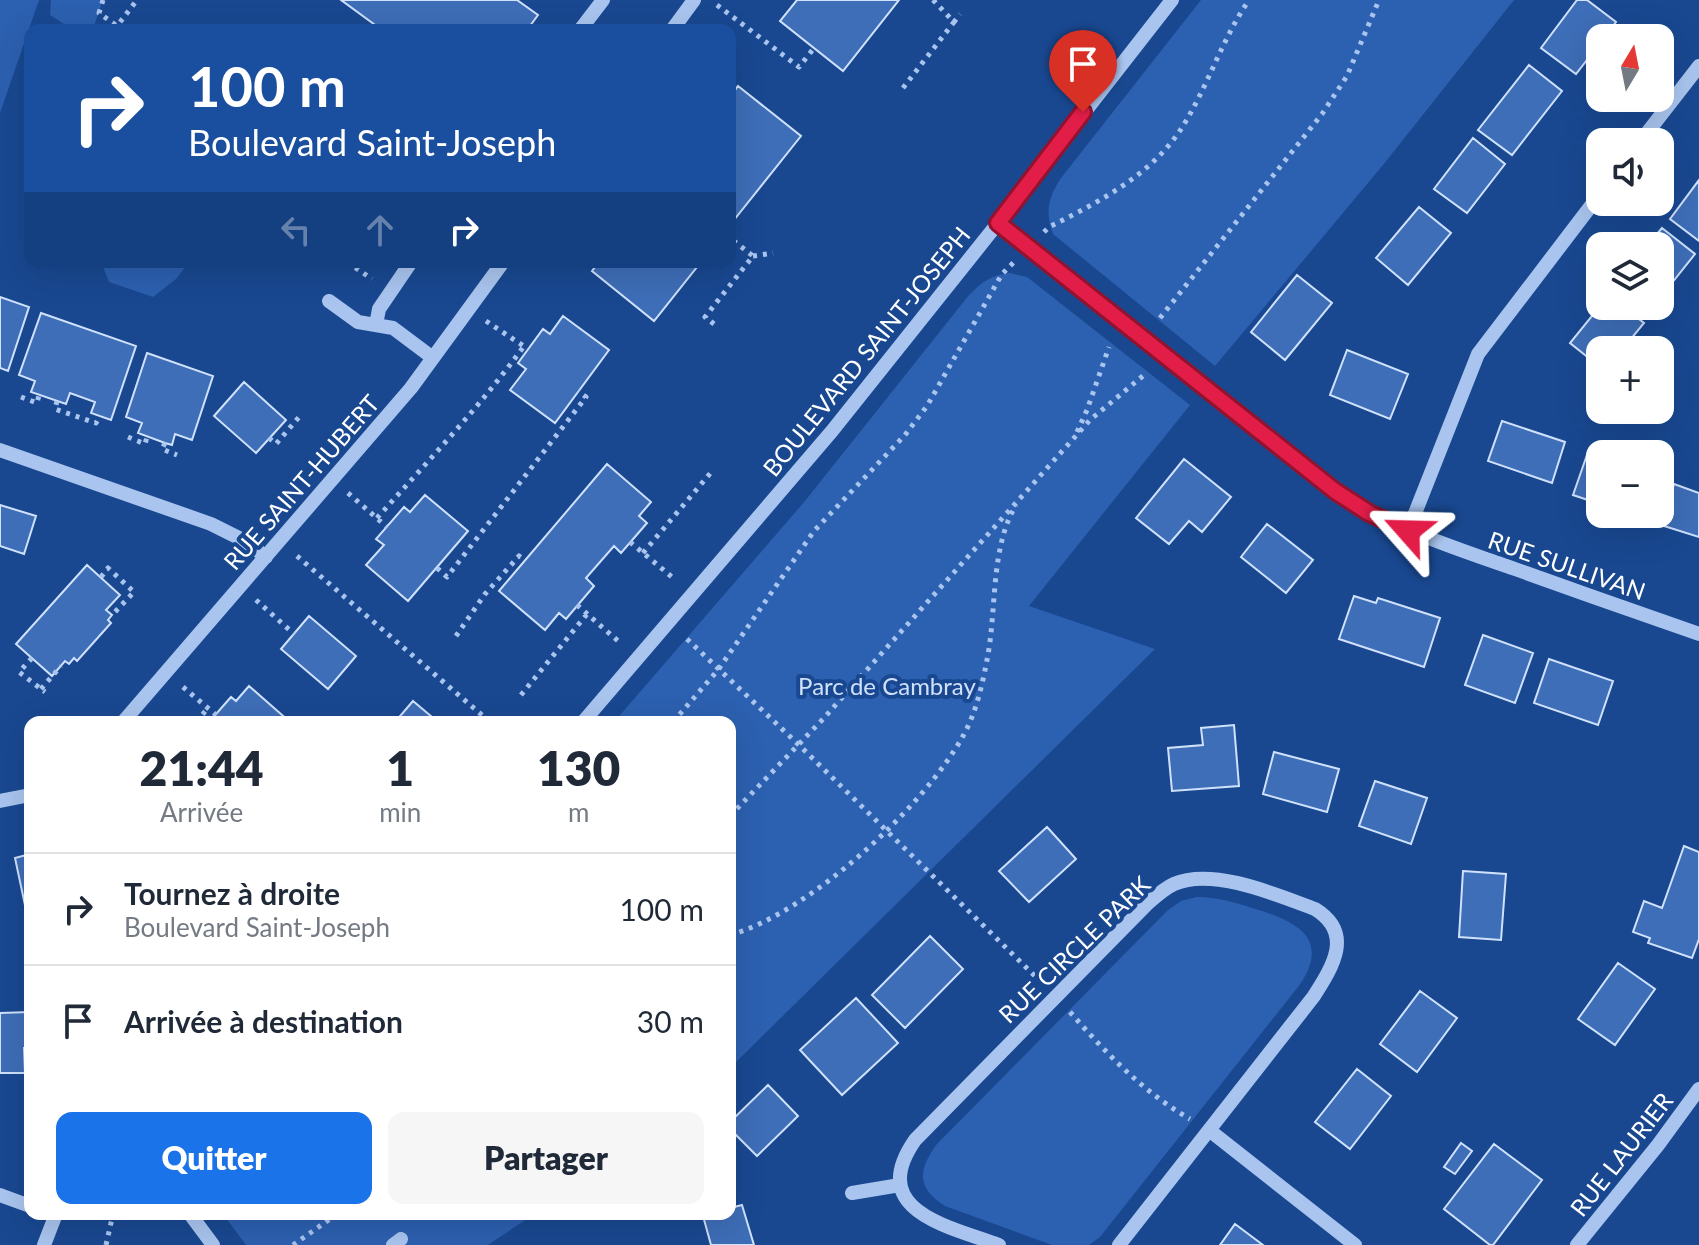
<!DOCTYPE html>
<html lang="fr">
<head>
<meta charset="utf-8">
<style>
  body { margin:0; font-family:Lato,sans-serif; background:#f6f6f7; color:#1f2937; height:100vh; display:flex; flex-direction:column; font-size:30px; white-space:nowrap }
  * { box-sizing:border-box; margin:0 }
  p { font-size:26px; color:#747a83 }
  .icon { flex:none; width:44px; height:44px; fill:none; stroke:currentColor; stroke-width:2; stroke-linecap:round; stroke-linejoin:round }
  .map { position:relative; flex:1; overflow:hidden }
  .side { position:absolute; left:24px; top:716px; width:712px; height:504px; display:flex; flex-direction:column; background:#fff; border-radius:16px; box-shadow:0 8px 32px #0002 }
  .side>* { flex:none }
  .guide { position:absolute; left:24px; top:24px; width:712px; height:244px; border-radius:16px; box-shadow:0 8px 32px #0002; background:#1a4fa0; color:#fff; overflow:hidden }
  .needle { width:52px; rotate:10deg }
  .fabs { position:absolute; left:1586px; top:24px; display:grid; gap:16px }
  .fabs a { display:grid; place-items:center; width:88px; height:88px; border-radius:16px; background:#fff; box-shadow:0 8px 32px #0002; font-size:40px }
  .pin { position:absolute; display:grid; place-items:center; width:68px; height:68px; color:#fff; margin:-82px -34px; border-radius:50% 50% 50% 0; rotate:-45deg; box-shadow:0 0 8px #0007 }
  .pin .icon { rotate:45deg }
  .me { position:absolute; width:88px; margin:-44px; rotate:295deg; stroke-linejoin:round; filter:drop-shadow(0 0 6px #0008) }
  .turn { display:flex; align-items:center; gap:28px; height:168px; padding:0 32px; font-size:36px }
  .turn .icon { width:104px; height:104px; stroke-width:2.5 }
  .turn b { display:block; font-size:56px; line-height:68px }
  .lanes { display:flex; align-items:center; height:76px; padding:0 32px; background:#0003; justify-content:center; gap:40px; direction:ltr }
  .lanes .off { opacity:.35 }
  .eta { display:flex; justify-content:space-evenly; align-items:center; height:136px; text-align:center }
  .eta b { font-size:48px; font-weight:800; line-height:56px }
  .action { display:flex; gap:16px; margin-top:auto; padding:16px 32px }
  .action a { flex:1; height:92px; border-radius:16px; background:#1a73e8; color:#fff; font-size:32px; font-weight:800; line-height:92px; text-align:center }
  .action a+a { background:#f6f6f7; color:#1f2937 }
  ul { padding:0; list-style:none }
  li { display:flex; align-items:center; gap:24px; height:112px; padding:0 32px; border-top:2px solid #e0e1e3 }
  li div { flex:1 }
  li b { display:block; font-size:30px }
  li em { font-style:normal }
  .map>svg:first-child { display:block }
  .green { fill:#2c60b0 }
  .building { fill:#3e6eb8; stroke:#cfe1fb; stroke-width:2 }
  .lines { fill:none; stroke-linecap:round; stroke-linejoin:round }
  .path { stroke:#a9c5ef; stroke-width:5; stroke-dasharray:4 6; stroke-linecap:butt }
  .minor { stroke:#a9c5ef; stroke-width:14 }
  .route-casing { stroke:#92132f; stroke-width:20 }
  .route { stroke:#e11d48; stroke-width:14 }
  .labels { text-anchor:middle; dominant-baseline:central; stroke-width:8; stroke-linejoin:round; paint-order:stroke }
  .street-label { font-size:24px; fill:#fff; stroke:#194891 }
  .park-label { font-size:24px; fill:#cfe1fb; stroke:#194891 }
</style>
</head>
<body>
<div class="map">
<svg width="1699" height="1245" viewBox="0 0 1699 1245">
  <rect width="100%" height="100%" fill="#194891"/>
  <!-- green -->
  <path class="green" d="M0 0H39L0 113Z
    M51 0H103L94 26C75 34 66 25 50 15Z
    M1201 0H1514L1383 165 1215 366 1053 234C1045 212 1048 198 1061 178Z
    M101 262H189L176 279 153 297 109 282Z
    M1010 273 1027 277 1190 405 1029 606 1155 649 730 1068V722H614L805 501 969 295C982 282 991 275 1010 273Z
    M1197 897C1216 897 1234 902 1252 908 1293 920 1334 937 1298 987L1100 1237 1089 1245H1052L945 1206C916 1188 918 1170 937 1144L1168 910 1181 901Z
    M223 1214H534L488 1245H246Z"/>
  <!-- building -->
  <path class="building" d="M341 0H517L538 15 527 30H382Z
    M797 0H899L843 71 780 21Z
    M1577 0H1587L1616 22 1604 38H1600V43L1576 74 1541 48Z
    M1529 65 1562 91 1512 155 1478 130Z
    M738 86 801 136 730 225V97Z
    M1473 138 1505 164 1467 213 1434 189Z
    M1699 180V241L1670 219Z
    M1419 207 1451 233 1408 285 1376 258Z
    M1662 228 1695 254 1660 298V246H1647Z
    M599 262H701L654 321 592 271Z
    M1297 275 1332 303 1285 360 1251 332Z
    M0 297 29 307 8 371 0 368Z
    M1600 306H1622L1644 323 1622 350H1600V367L1570 343Z
    M41 313 136 346 111 420 91 413 95 402 70 393 66 404 31 392 35 381 19 375Z
    M563 316 609 350 555 423 510 390 526 369 518 363 543 329 550 334Z
    M1347 350 1408 374 1390 419 1330 395Z
    M147 353 213 376 192 440 175 434 172 445 165 443 138 433 142 423 126 417Z
    M244 382 286 420 256 453 214 416Z
    M1502 421 1565 442 1552 483 1488 461Z
    M1588 452 1600 456V504L1573 495Z
    M1184 459 1231 497 1202 532 1189 521 1169 544 1136 518Z
    M607 464 651 502 639 516 647 523 621 553 614 546 586 578 594 586 566 619 559 613 545 630 499 591Z
    M1674 484 1699 493V537L1661 525Z
    M425 495 468 531 408 601 366 565 384 545 376 539 404 507 410 512Z
    M0 505 36 516 24 554 0 546Z
    M1267 524 1313 560 1286 593 1241 557Z
    M87 565 120 595 106 610 112 615 108 620 111 623 77 661 74 658 69 664 65 661 52 676 16 644Z
    M1354 596 1376 603 1378 598 1440 618 1424 667 1339 639Z
    M309 616 356 656 328 689 281 649Z
    M1483 635 1533 653 1515 703 1465 685Z
    M1549 659 1613 681 1598 725 1534 703Z
    M249 686 290 722H209L231 697 236 701Z
    M413 701 438 722H395Z
    M1234 725 1239 786 1172 791 1168 748 1203 745 1201 728Z
    M1274 752 1339 769 1327 812 1263 794Z
    M1375 781 1427 798 1411 844 1359 826Z
    M1047 827 1076 859 1029 902 999 871Z
    M1684 846 1699 852V939L1692 958 1648 943 1650 938 1633 932 1644 901 1662 908Z
    M30 854V909L26 910 15 858Z
    M1463 871 1506 874 1501 940 1459 937Z
    M930 936 963 969 905 1028 872 995Z
    M1618 963 1655 989 1615 1045 1578 1019Z
    M1420 991 1457 1018 1417 1072 1380 1044Z
    M856 998 898 1043 842 1095 800 1050Z
    M30 1012V1048H24L25 1073H0V1013Z
    M1357 1069 1391 1096 1350 1149 1315 1122Z
    M768 1085 798 1116 757 1156 730 1129V1122Z
    M1461 1143 1472 1151 1455 1174 1444 1167Z
    M1494 1144 1542 1180 1493 1245H1490L1444 1209Z
    M742 1205 754 1245H711L703 1216 730 1214V1208Z
    M1235 1224 1263 1245H1220Z"/>
  <g class="lines">
    <!-- path -->
    <path class="path" d="M103 0 99 13 117 26
      M933 0 954 22 960 14
      M717 5 799 67 814 48
      M114 30 137 0
      M903 88 954 22
      M1044 232 1049 227C1095 204 1146 178 1177 135 1206 93 1220 42 1249 0
      M753 256 773 253
      M347 262 372 279
      M1160 318 1322 114 1347 76 1379 0
      M486 321 528 349
      M714 324 705 317 753 256 730 238
      M21 397 37 403 39 395
      M57 401 55 409 96 423 100 416
      M1077 432 1087 410 1109 347
      M128 437 145 444 147 437
      M269 438 276 444 299 417
      M165 443 162 449 177 455
      M348 493 387 527
      M377 518C427 462 479 408 524 346
      M630 542 672 577
      M643 553 713 470
      M297 556 490 722
      M437 568 447 577 586 397 578 391
      M101 577 108 568 134 592 112 615
      M256 600 294 634
      M577 605 618 641
      M456 636 485 594 519 556 525 561
      M687 639 799 745 1039 980
      M32 658 19 672 45 692
      M183 687 216 715
      M41 689 61 666
      M521 695 587 614
      M196 722 208 708
      M673 722 718 670 814 531 905 435 927 406 1002 274 1014 262
      M730 816 823 719 1090 420 1144 375
      M730 935C809 913 924 807 963 736 976 713 982 686 987 660 997 611 990 548 1016 505
      M1070 1012C1106 1053 1143 1092 1190 1119
      M106 1245 113 1214
      M293 1245 337 1214"/>
    <!-- minor -->
    <path class="minor" d="M580 30 603 0
      M672 30 694 0
      M1640 142 1699 66
      M998 223 1312 474C1378 524 1438 542 1515 569 1576 591 1638 613 1699 634
      M329 301 358 322 393 328 433 358
      M376 325 379 309 411 262
      M0 450 211 524 245 541 266 557
      M1408 531 1478 354 1600 194
      M123 722 411 388 503 262
      M583 722 832 431 998 223 1172 0
      M0 801 30 795
      M1209 1130 1355 1245
      M852 1193 900 1185
      M0 1195 30 1206
      M190 1214 213 1245
      M44 1245 56 1214
      M393 1245 401 1239
      M999 1245C948 1226 866 1211 915 1140L1148 903C1156 896 1165 888 1174 884 1213 867 1277 895 1315 909 1354 933 1333 966 1314 996L1119 1245
      M1577 1245 1658 1145 1699 1089"/>
  </g>
  <g class="lines">
    <!-- route casing -->
    <g class="route-casing">
      <path id="route" d="M1083 112 998 223 1335 491 1369 513 1408 531"/>
    </g>
    <!-- route -->
    <use href="#route" class="route"/>
  </g>
  <g class="labels">
    <!-- street labels -->
    <g class="street-label">
      <text transform="translate(866 351) rotate(-51)">BOULEVARD SAINT-JOSEPH</text>
      <text transform="translate(301 482) rotate(-49)">RUE SAINT-HUBERT</text>
      <text transform="translate(1567 565) rotate(19)">RUE SULLIVAN</text>
      <text transform="translate(1074 949) rotate(-44)">RUE CIRCLE PARK</text>
      <text transform="translate(1621 1154) rotate(-52)">RUE LAURIER</text>
    </g>
    <!-- park labels -->
    <g class="park-label">
      <text x="887" y="685">Parc de Cambray</text>
    </g>
  </g>
</svg>
<div class="fabs">
<a><svg class="needle" viewBox="-14 -14 28 28"><path d="M0-13l5 13h-10z" fill="#e53935"/><path d="M0 13l5-13h-10z" fill="#747a83"/></svg></a>
<a><svg class="icon" aria-label="sound" viewBox="0 0 24 24"><path d="M4 9h4l5-4v14l-5-4H4zM17 9q2 3 0 6"/></svg></a>
<a><svg class="icon" aria-label="layers" viewBox="0 0 24 24"><path d="M12 4l9 5-9 5-9-5zM3 14l9 5 9-5"/></svg></a>
<a>+</a>
<a>−</a>
</div>
<div class="pin" style="left:1083px;top:112px;background:#d93025"><svg class="icon" aria-label="arrive" viewBox="0 0 24 24"><path d="M6 21V4h12l-3 4 3 4H6"/></svg></div>
<svg class="me" style="left:1408px;top:531px" viewBox="-20 -20 40 40"><path d="M0-17L14 15 0 8-14 15z" fill="#e11d48" stroke="#fff" stroke-width="4"/></svg>
<div class="guide">
<div class="turn"><svg class="icon" aria-label="right" viewBox="0 0 24 24"><path d="M7 20v-9h11M14 6l5 5-5 5"/></svg><div><b>100 m</b>Boulevard Saint-Joseph</div></div>
<div class="lanes"><svg class="icon off" aria-label="left" viewBox="0 0 24 24"><path d="M17 20v-9H6M10 6l-5 5 5 5"/></svg><svg class="icon off" aria-label="ahead" viewBox="0 0 24 24"><path d="M12 20V5M6 11l6-6 6 6"/></svg><svg class="icon" aria-label="right" viewBox="0 0 24 24"><path d="M7 20v-9h11M14 6l5 5-5 5"/></svg></div>
</div>
<section class="side">
<div class="eta">
<div><b>21:44</b><p>Arrivée</p></div>
<div><b>1</b><p>min</p></div>
<div><b>130</b><p>m</p></div>
</div>
<ul>
<li><svg class="icon" aria-label="right" viewBox="0 0 24 24"><path d="M7 20v-9h11M14 6l5 5-5 5"/></svg><div><b>Tournez à droite</b><p>Boulevard Saint-Joseph</p></div><em>100 m</em></li>
<li><svg class="icon" aria-label="arrive" viewBox="0 0 24 24"><path d="M6 21V4h12l-3 4 3 4H6"/></svg><div><b>Arrivée à destination</b></div><em>30 m</em></li>
</ul>
<div class="action"><a>Quitter</a><a>Partager</a></div>
</section>
</div>
</body>
</html>
